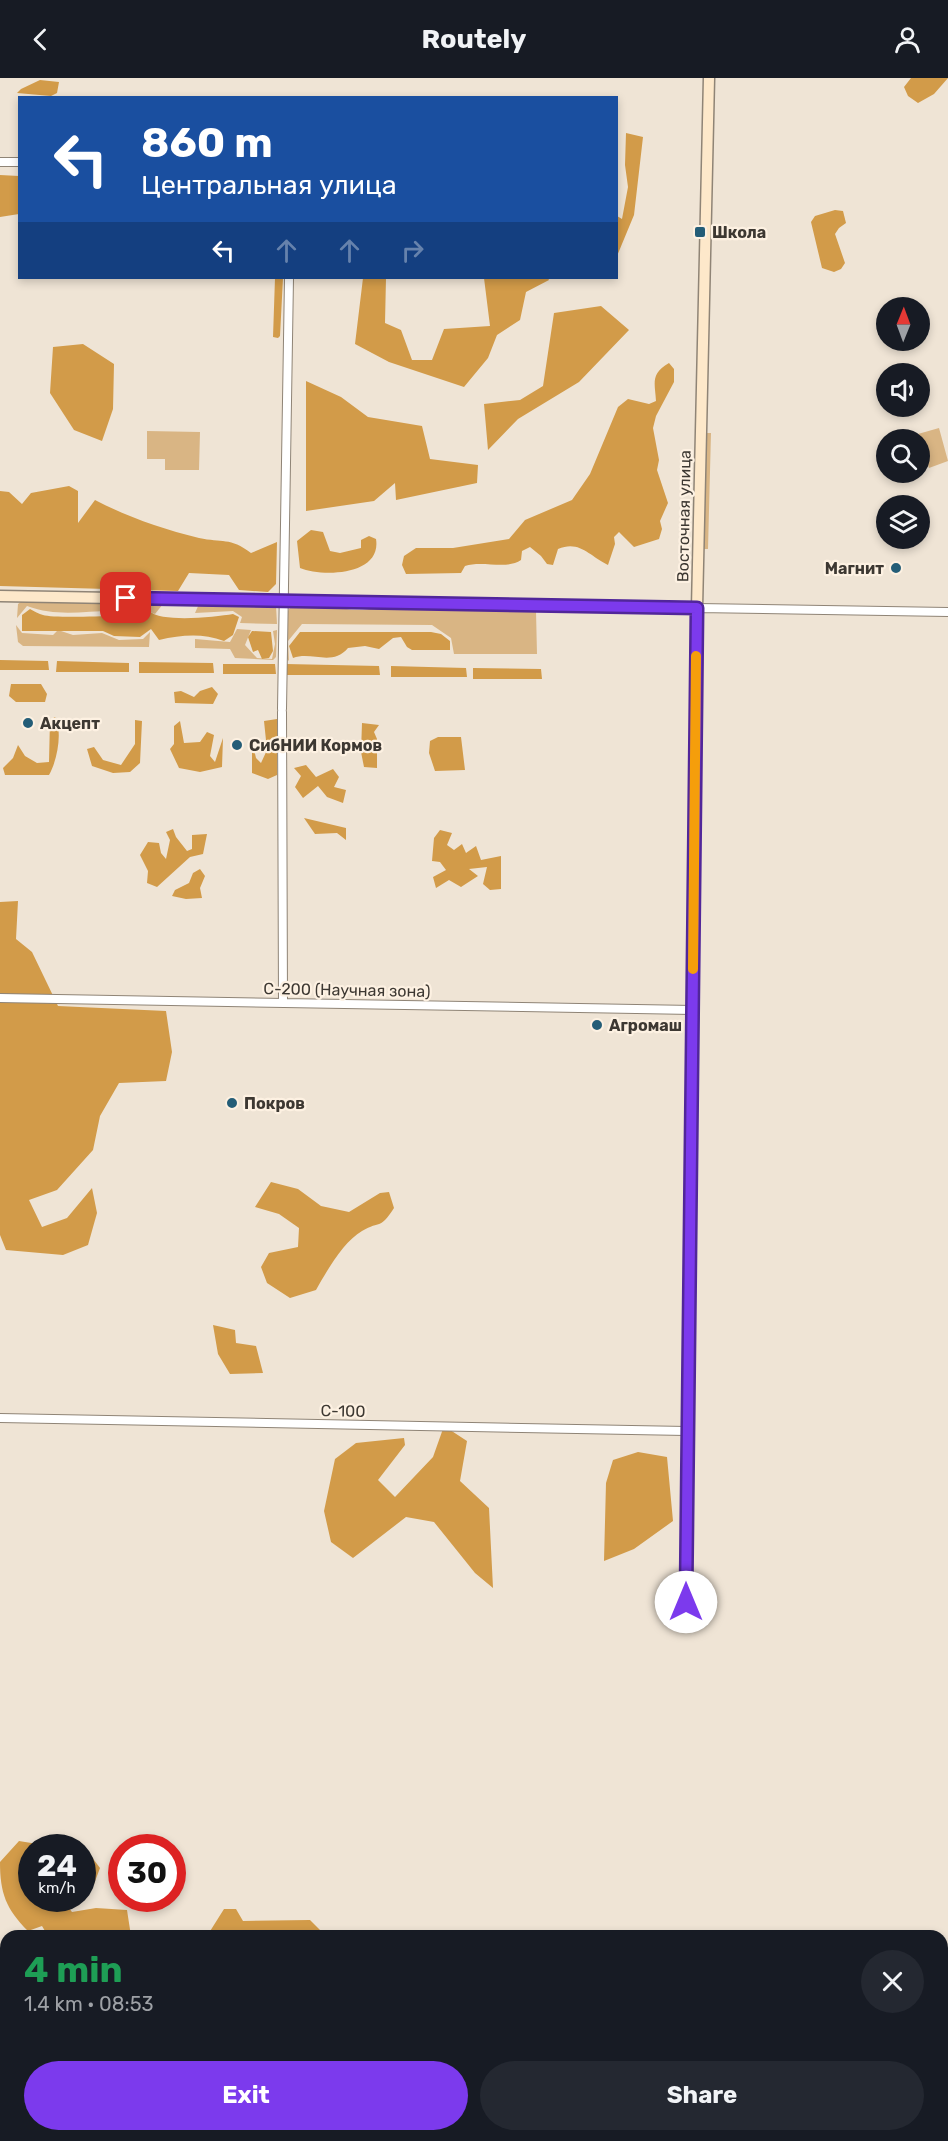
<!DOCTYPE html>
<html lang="en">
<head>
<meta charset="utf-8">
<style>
  body { margin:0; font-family:Rubik,sans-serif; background:#242831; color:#f1f3f6; height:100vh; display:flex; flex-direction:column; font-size:22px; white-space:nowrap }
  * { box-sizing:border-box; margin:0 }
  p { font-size:20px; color:#9ea1a6 }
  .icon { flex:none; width:33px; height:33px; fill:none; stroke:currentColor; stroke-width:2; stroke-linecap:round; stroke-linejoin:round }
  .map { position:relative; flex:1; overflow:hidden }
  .side { position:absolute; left:0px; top:1852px; width:948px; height:212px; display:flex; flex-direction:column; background:#171b24; border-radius:18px 18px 0 0; box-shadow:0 3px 9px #0003 }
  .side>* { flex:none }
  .top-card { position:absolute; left:18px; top:18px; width:600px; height:183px; border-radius:0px; box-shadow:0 3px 9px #0003; background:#1a4fa0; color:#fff; overflow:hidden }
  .needle { width:39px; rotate:1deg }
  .controls { position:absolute; left:876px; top:219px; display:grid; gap:12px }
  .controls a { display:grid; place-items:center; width:54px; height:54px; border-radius:50%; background:#171b24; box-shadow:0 3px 9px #0003; font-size:30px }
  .speed { position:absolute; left:18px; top:1756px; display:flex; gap:12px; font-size:30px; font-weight:700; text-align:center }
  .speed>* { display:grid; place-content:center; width:78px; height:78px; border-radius:50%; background:#171b24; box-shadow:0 3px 9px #0003; line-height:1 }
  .speed small { font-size:15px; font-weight:400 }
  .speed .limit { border:9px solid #d22; background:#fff; color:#111 }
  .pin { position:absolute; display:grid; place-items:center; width:51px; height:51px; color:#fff; margin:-26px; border-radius:12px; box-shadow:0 3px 9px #0006 }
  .me { position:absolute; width:66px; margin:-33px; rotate:0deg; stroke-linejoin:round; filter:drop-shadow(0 0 4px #0008) }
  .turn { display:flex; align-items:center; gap:21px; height:126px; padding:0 24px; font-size:27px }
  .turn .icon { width:78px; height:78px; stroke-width:2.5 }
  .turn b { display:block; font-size:42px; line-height:51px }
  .lanes { display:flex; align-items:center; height:57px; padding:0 24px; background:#0003; justify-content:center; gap:30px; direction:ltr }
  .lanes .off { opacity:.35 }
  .round { display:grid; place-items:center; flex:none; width:63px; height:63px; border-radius:32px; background:#242831 }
  .head { display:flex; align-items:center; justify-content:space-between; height:102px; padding:0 24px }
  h1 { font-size:36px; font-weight:700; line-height:45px; color:#1e9e55 }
  .action { display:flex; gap:12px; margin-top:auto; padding:12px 24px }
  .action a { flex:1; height:69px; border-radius:36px; background:#7c3aed; color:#fff; font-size:24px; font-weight:700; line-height:69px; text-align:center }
  .action a+a { background:#242831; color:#f1f3f6 }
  header { display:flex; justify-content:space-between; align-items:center; height:78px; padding:0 24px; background:#171b24; font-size:27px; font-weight:700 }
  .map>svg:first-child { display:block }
  .green { fill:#d9b584 }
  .forest { fill:#d29b49 }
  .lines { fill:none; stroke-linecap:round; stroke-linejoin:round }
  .street-casing { stroke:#8f8476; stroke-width:10 }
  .secondary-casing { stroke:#8f8476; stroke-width:13 }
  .street { stroke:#fff; stroke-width:8 }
  .secondary { stroke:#fde8ca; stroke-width:10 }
  .route-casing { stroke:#51269a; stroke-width:15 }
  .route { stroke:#7c3aed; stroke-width:10 }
  .slow { stroke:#f59e0b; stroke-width:10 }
  .poi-dot { fill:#245d77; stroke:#fdf1e2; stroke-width:2 }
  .labels { text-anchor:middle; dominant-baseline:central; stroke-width:4.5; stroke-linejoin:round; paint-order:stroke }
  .poi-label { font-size:16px; font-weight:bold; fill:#3d3832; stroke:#fdf1e2; text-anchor:start }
  .street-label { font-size:16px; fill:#3d3832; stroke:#fdf1e2 }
</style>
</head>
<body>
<header><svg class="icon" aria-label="back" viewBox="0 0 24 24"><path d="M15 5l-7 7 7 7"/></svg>Routely<svg class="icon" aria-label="person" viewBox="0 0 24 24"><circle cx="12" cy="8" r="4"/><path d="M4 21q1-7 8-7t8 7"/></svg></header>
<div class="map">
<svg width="948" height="2063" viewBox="0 0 948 2063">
  <rect width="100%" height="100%" fill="#efe4d5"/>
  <!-- green -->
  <path class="green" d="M939 350 948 383 929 390 918 356Z
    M147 353 200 354 199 392H165V381H147Z
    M705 355H711L708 471H703Z
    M22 523 163 526 155 536C145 531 142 534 132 535 125 535 119 533 113 533 82 533 57 539 27 528L17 540 18 526Z
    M199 526 276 528 277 546 240 545 242 539 233 533 195 535Z
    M291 528C304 528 318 526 330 528 346 531 360 535 376 529L536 533 537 576H454L451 560 432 547 302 546 288 563 289 583 285 579 288 533Z
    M16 547 22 555 53 557 58 552 73 557 102 555 119 562 143 561 150 554 149 569 23 568 18 564Z
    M237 551 251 552 245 567 257 580 272 581 275 566 273 553 277 552 276 579 273 582 235 580 230 571 195 570V561L230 564Z"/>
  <!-- forest -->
  <path class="forest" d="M911 0H948L934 16 918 25 908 18 904 9Z
    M40 2 59 4 57 15 51 18 17 15 21 11Z
    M626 55 643 59 634 137 617 178V138L622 141 628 109 625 87Z
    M0 97 19 98V136L0 139Z
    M835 132 843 133 846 145 839 150 835 156 845 185 841 191 834 194 822 190 811 144 815 138Z
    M275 200H283L280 258 278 260 273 259Z
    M363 200H386L385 245 401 252 412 282H432L444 251 490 248 484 200H548L549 202 526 214 520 242 497 257 488 280 464 309 389 284 355 266Z
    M601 228 629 252 579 304 518 341 488 372 484 326 520 322 543 308 554 235Z
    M83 266 114 286 113 331 102 363 74 352 50 315 53 269Z
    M669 285 674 291V304L656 338 653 350 659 382 657 392 668 425 660 443 662 451 659 461 634 469 619 454 614 459 615 466 608 487C589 478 580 462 558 471L553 487 547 486 541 478 530 469 522 473 521 482C507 492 482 482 465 488L461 495 406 496 402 487 404 478 416 470H453L509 461 525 442 572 422 590 396 618 329 628 321 649 326 656 323C655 305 650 296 669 285Z
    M306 303 341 319 368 339 422 348 430 381 478 387 477 405 396 422 395 405 374 423 306 433Z
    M69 408 78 413V445L95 422C128 439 162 451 199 460 222 465 230 459 251 475L277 464 276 506 268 514 239 512 229 497 189 495 178 513 0 508V413L9 414 22 426 31 415Z
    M311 452 323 454 330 473 340 475 361 470V462L369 458 376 461C382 498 322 499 300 490L297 463Z
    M30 531C34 533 39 536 43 537 56 541 137 538 149 533 162 545 215 539 233 536L239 539 233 557 224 563C202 555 182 557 159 562L151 551 140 559 114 558 103 553H22V537Z
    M252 553 271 554 273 573 269 580 262 581 258 572 253 574 248 559Z
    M300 554H431L441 556 450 563V572H412L407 569 401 559 393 560 379 571 365 568 348 570C332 589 312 573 293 580L289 568Z
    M0 582 48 583 49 592H0Z
    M57 583 129 585V594H56Z
    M139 584 213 585 214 595H139Z
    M223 586H275L276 596H223Z
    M286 586 379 588 380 597H286Z
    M391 588 466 590 467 599H391Z
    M473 590 541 591 542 601H473Z
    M11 606H41L47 616 45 624H16L9 618Z
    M212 609 218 616 213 626 175 625 174 614 181 613 194 619 200 613Z
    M55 639C63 654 57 683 49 697H5L3 690 13 680 18 667 25 678 37 685 49 684 50 642Z
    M277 641V697L268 701 252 695V663L256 680 261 685 267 672 264 643Z
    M135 642 142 643 140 685 130 694 113 695 92 688 87 671 94 669 103 682 121 687 135 666Z
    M180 643 184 665 200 664 207 654 214 657 210 678 215 684 223 660 222 689 200 694 179 690 170 671 174 666V648Z
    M362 645 379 647 374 654 377 661V690L364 689 361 674Z
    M438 659H461L465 692 435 693 429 675 430 663Z
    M306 687 316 699 333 691 339 699 334 709 346 712 343 725 327 719 318 708 303 720 295 709 301 698 294 690Z
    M304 740 346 750V762L337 755 315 756Z
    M173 751 176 759 187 773 192 771V757L207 756 203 776 190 779 157 809 147 805 148 793 140 777 148 764 159 765 161 775 166 781 170 762 166 754Z
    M440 752 452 755 447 767 454 772 462 766 466 775 476 768 481 782 501 778V811L490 812 483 806 487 789 469 791 478 798 461 809 449 802 436 810 433 799 446 792 440 784 432 783 434 760Z
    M200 791 205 798 200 810 202 820 186 821 172 818 175 812 189 805 193 795Z
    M18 823 16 861 32 874 58 928 166 933 172 974 166 1003 119 1005 100 1038 93 1072 57 1112 29 1122 42 1149 67 1140 92 1110 97 1135 88 1167 63 1177 6 1172 0 1157V824Z
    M271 1104 298 1111 321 1128 349 1134 380 1115 389 1114 394 1130C380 1152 381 1142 362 1153 344 1163 326 1194 316 1212L290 1220 267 1205 261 1189 269 1175 298 1169 299 1150 279 1136 255 1129Z
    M213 1247 235 1252 236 1265 256 1268 263 1295 230 1296 218 1276Z
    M444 1348 467 1363 460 1403 489 1430 493 1510 475 1495 434 1444 406 1439 353 1480 331 1464 324 1433 335 1381 356 1365 404 1360 405 1367 378 1402 395 1419 433 1379Z
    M638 1374 667 1379 673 1443 634 1471 604 1483 606 1405 613 1382Z
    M19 1763 62 1770H32V1821H62L72 1834 96 1830 127 1832 131 1858H48L42 1848 28 1853C6 1831 0 1815 0 1784Z
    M83 1773 88 1774 100 1790 94 1806H83Z
    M224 1831H236L243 1843 310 1842 326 1858H207Z
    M127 2058H244L234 2063H129Z"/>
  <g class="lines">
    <!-- street casing -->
    <g class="street-casing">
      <path id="street" d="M0 84H20
        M282 631 289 200
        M282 634 283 925
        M0 920 693 932
        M0 1340 686 1353
        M686 1524 697 530 948 534"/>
    </g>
    <!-- secondary casing -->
    <g class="secondary-casing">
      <path id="secondary" d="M0 518 697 530 709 0"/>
    </g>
    <!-- street -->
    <use href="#street" class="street"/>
    <!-- secondary -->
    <use href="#secondary" class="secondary"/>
  </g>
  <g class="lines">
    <!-- route casing -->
    <g class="route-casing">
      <path id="route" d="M126 520 697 530 686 1524"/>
    </g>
    <!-- route -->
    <use href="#route" class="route"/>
    <!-- slow -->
    <path class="slow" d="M693 891 696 578"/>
  </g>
  <!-- markers -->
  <g class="poi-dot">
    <rect x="694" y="148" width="12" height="12" rx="3"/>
    <circle cx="896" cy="490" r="6"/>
    <circle cx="28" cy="645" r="6"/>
    <circle cx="237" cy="667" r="6"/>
    <circle cx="597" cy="947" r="6"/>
    <circle cx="232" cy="1025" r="6"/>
  </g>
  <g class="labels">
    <!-- poi labels -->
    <g class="poi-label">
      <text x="712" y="154">Школа</text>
      <text x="884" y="490" text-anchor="end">Магнит</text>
      <text x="40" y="645">Акцепт</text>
      <text x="249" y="667">СибНИИ Кормов</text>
      <text x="609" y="947">Агромаш</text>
      <text x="244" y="1025">Покров</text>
    </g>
    <!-- street labels -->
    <g class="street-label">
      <text transform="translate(684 438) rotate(-89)">Восточная улица</text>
      <text transform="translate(347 912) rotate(1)">С-200 (Научная зона)</text>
      <text transform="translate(343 1333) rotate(1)">С-100</text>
    </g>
  </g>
</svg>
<div class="controls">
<a><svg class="needle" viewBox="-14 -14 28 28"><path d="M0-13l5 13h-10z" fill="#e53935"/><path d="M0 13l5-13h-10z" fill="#9ea1a6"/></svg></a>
<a><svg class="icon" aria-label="sound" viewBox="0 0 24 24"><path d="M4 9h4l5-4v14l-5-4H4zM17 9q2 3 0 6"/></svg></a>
<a><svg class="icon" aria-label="search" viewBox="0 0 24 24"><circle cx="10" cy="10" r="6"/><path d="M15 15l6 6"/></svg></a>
<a><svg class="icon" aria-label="layers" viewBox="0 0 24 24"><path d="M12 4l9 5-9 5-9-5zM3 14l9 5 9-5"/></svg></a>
</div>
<div class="speed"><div>24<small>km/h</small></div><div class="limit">30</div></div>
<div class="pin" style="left:126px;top:520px;background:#d93025"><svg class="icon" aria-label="arrive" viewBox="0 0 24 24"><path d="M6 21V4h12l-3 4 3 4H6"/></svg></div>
<svg class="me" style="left:686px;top:1524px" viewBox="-20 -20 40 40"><circle r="19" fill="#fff"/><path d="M0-13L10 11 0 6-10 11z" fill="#7c3aed"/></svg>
<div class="top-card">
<div class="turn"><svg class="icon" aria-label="left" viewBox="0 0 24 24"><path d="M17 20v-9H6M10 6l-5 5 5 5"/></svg><div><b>860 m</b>Центральная улица</div></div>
<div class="lanes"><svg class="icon" aria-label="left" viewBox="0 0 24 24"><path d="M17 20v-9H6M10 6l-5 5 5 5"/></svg><svg class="icon off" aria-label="ahead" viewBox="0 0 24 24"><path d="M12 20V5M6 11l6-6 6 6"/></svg><svg class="icon off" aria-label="ahead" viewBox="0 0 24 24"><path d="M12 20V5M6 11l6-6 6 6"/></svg><svg class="icon off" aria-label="right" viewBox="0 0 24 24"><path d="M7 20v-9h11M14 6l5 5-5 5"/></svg></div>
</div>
<section class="side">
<div class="head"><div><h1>4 min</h1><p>1.4 km · 08:53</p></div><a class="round"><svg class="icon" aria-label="close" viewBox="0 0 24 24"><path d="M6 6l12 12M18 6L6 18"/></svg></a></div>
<div class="action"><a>Exit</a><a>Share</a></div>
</section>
</div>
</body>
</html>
